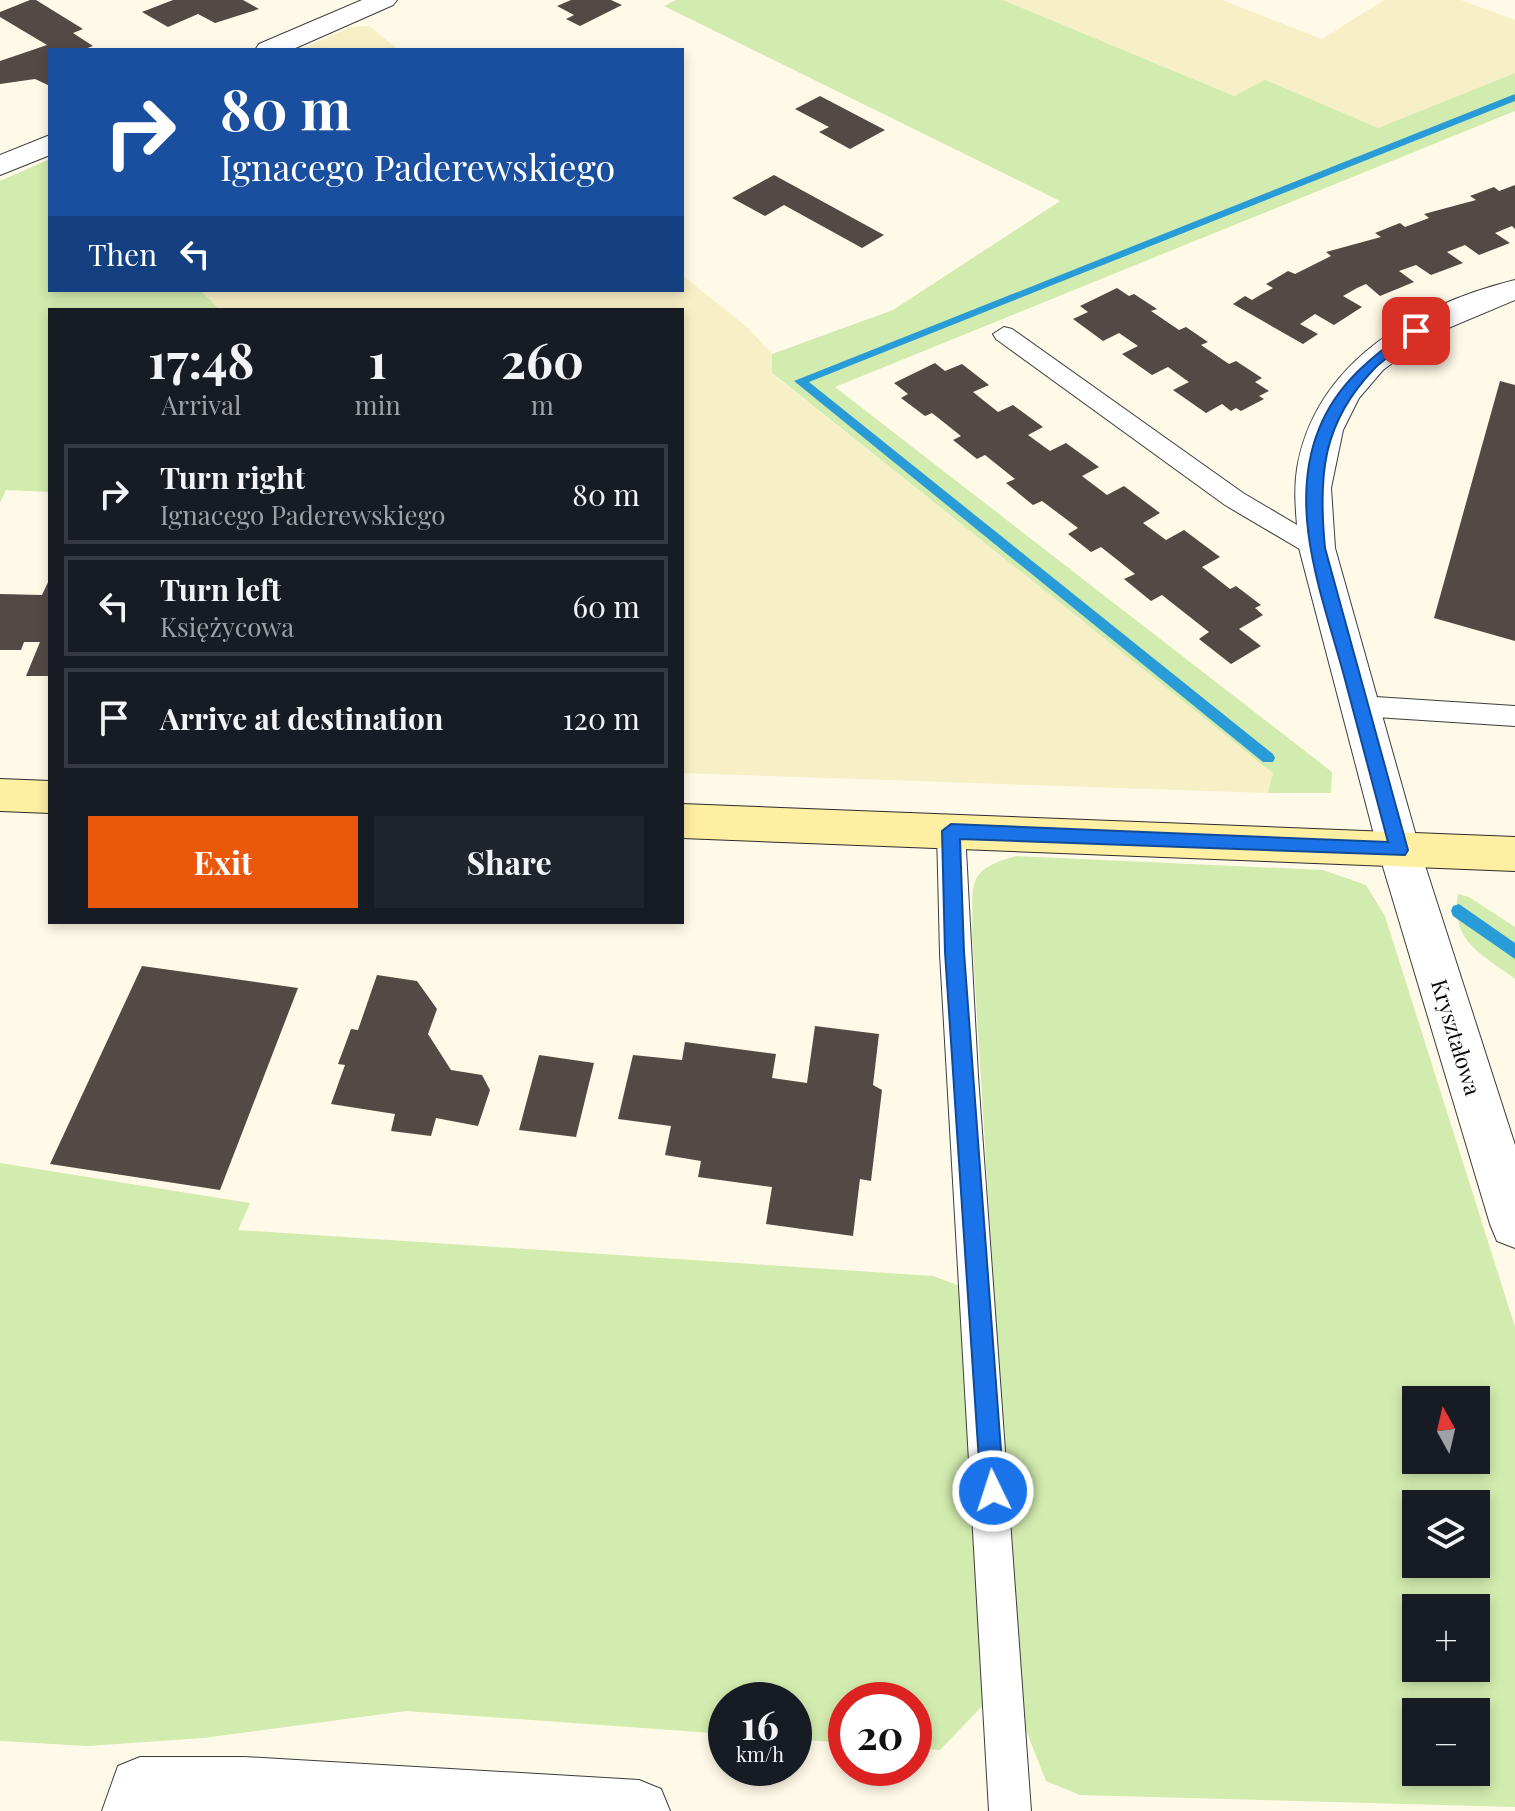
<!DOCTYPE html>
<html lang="en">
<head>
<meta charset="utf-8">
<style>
  body { margin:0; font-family:"Playfair Display",serif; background:#20242c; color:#f1f3f6; height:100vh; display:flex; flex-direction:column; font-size:30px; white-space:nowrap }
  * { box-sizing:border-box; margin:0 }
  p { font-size:26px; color:#9ea1a6 }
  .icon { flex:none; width:44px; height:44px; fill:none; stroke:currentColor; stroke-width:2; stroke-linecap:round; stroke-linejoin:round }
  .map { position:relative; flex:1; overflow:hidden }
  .panel { position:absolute; left:48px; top:308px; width:636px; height:616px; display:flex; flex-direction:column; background:#171b24; border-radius:0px; box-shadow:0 4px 12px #0003 }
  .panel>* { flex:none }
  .banner { position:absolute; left:48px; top:48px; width:636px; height:244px; border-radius:0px; box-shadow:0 4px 12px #0003; background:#1a4fa0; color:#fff; overflow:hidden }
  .needle { width:52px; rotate:352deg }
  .controls { position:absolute; left:1402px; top:1386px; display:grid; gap:16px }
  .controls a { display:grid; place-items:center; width:88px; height:88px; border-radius:0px; background:#171b24; box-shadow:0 4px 12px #0003; font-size:40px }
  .speed { position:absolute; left:708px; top:1682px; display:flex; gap:16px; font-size:40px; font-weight:700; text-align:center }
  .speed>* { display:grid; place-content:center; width:104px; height:104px; border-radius:50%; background:#171b24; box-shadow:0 4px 12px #0003; line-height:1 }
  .speed small { font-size:20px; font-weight:400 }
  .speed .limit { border:12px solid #d22; background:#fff; color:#111 }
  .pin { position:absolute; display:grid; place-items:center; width:68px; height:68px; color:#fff; margin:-34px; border-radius:16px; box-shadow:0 4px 12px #0006 }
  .me { position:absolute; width:88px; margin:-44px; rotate:356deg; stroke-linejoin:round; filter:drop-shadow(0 0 6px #0008) }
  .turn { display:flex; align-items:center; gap:28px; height:168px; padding:0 40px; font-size:36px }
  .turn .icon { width:104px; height:104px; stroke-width:2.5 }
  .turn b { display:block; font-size:56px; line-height:68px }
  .then { display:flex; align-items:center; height:76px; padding:0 40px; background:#0003; gap:16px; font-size:30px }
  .eta { display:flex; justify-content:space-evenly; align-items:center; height:136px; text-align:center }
  .eta b { font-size:48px; font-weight:700; line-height:56px }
  .action { display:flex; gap:16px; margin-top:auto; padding:16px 40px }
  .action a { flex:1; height:92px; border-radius:0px; background:#ea580c; color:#fff; font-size:32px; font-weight:700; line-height:92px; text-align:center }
  .action a+a { background:#20242c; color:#f1f3f6 }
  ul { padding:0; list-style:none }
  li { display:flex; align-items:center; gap:24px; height:100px; margin:0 16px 12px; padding:0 24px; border:4px solid #363941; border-radius:0px }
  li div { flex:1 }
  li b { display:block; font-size:30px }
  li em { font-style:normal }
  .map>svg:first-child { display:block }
  .farmland { fill:#f7efc5 }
  .green { fill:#d2ebae; fill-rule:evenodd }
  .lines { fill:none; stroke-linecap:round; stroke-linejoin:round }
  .stream { fill:#299cd7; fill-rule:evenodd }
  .building { fill:#534a46 }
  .lane-casing { stroke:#3d3d3d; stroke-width:2 }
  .street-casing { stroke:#3d3d3d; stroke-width:2 }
  .secondary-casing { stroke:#2c2c2c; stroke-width:2 }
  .lane { fill:#fff; fill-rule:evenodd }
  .street { fill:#fff; fill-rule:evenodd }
  .secondary { fill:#ffefa2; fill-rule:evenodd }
  .route { fill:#1a73e8; stroke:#114b97; stroke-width:2 }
  .labels { text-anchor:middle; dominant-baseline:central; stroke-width:8; stroke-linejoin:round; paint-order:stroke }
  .street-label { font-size:22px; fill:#0a0a0a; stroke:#fff }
</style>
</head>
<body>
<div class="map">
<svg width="1515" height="1811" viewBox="0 0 1515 1811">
  <rect width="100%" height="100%" fill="#fff9e7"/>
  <!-- farmland -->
  <path class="farmland" d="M1003 0H1222L1322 39 1384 0H1461L1515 20V73L1378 128 1265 81 1234 96Z
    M369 26 399 50H299L351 27Z
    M682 275 748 328 772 354V374L1274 773 1268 793 682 773V310H220L200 290H682Z"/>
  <!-- green -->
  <path class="green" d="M676 0H1003L1234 96 1265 80 1378 128 1515 73V111L835 387 1332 772 1331 793H1268L1273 773 772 373V354L893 310 1060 201 664 6Z
    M50 159V290H200L220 310H50V492L6 490 0 503V181Z
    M1016 856 1323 870 1366 885 1385 916 1515 1327V1807L1080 1795 1046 1781 1020 1715 972 933C974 884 963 871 1016 856ZM1416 1400H1476V1460H1416ZM1416 1504H1476V1564H1416ZM1416 1608H1476V1668H1416ZM1416 1712H1476V1772H1416Z
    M1458 894 1469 897 1515 927V979C1481 953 1450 942 1458 894Z
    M0 1163 250 1203 238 1230 933 1276 960 1286 989 1699 940 1750 914 1748V1700H846V1743L794 1739V1700H726V1734L406 1711 203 1738 88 1746 0 1741Z"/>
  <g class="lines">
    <!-- stream -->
    <path class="stream" d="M1515 94V101L809 382 1273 754 1275 758 1273 762H1263L794 381Z
      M1459 904 1515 943V959L1453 916 1451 911 1453 906Z"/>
  </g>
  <!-- building -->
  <path class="building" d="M30 0H36L83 29 73 33 93 46 82 50H50V86L35 79 0 84V61L47 45 0 17V12Z
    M173 0H243L259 9 215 23 198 14 168 27 142 12Z
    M571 0H611L622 5 580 26 566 19 574 15 557 6Z
    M820 96 885 130 850 149 819 132 829 127 795 109Z
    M774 175 884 235 862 248 784 205 765 216 732 198Z
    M1515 185V229L1512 226 1495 233 1510 243 1479 255 1465 245 1447 252 1463 263 1431 275 1416 265 1399 271 1414 282 1380 296 1366 284 1357 288 1343 296 1362 307 1334 325 1315 314 1300 324 1318 334 1303 344 1233 304 1245 296 1252 300 1262 294 1273 288 1266 284 1288 271 1295 274 1331 256 1326 252 1381 237 1375 233 1400 223 1405 227 1429 218 1424 214 1476 200 1470 196 1494 187 1499 191Z
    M1117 288 1129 296 1134 294 1157 309 1151 311 1179 330 1186 327 1208 342 1201 345 1229 364 1236 361 1262 378 1255 382 1269 391 1259 396 1264 399 1241 411 1236 408 1231 411 1222 404 1206 413 1173 390 1189 382 1168 367 1152 375 1122 354 1138 346 1119 333 1103 341 1073 319 1088 312 1080 306Z
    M935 363 945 371 962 364 989 385 973 392 998 412 1013 405 1043 427 1028 435 1050 451 1066 443 1099 467 1082 476 1107 495 1124 486 1160 513 1143 523 1166 540 1184 530 1220 557 1202 567 1230 589 1236 586 1261 605 1255 608 1263 615 1239 629 1261 646 1231 664 1199 639 1209 632 1162 595 1151 601 1124 579 1135 574 1101 547 1091 552 1068 534 1078 528 1042 501 1033 505 1006 483 1015 479 985 455 977 459 953 440 961 436 932 413 925 416 901 398 908 394 894 383Z
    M1500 381 1515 385V641L1434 618Z
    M50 578V676H26L40 642H24L21 650H0V594L42 595Z
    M142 966 298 988 220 1190 50 1164Z
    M377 975 417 981 437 1009 428 1034 451 1070 482 1075 490 1090 478 1126 436 1118 431 1136 391 1131 395 1114 331 1104 345 1065 338 1064 351 1029 358 1030Z
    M815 1026 879 1034 873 1085 882 1090 871 1181 860 1179 853 1236 766 1224 772 1187 698 1177 701 1161 665 1155 671 1126 618 1119 633 1055 682 1060 685 1042 776 1054 772 1078 807 1083Z
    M539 1055 594 1063 576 1137 519 1130Z"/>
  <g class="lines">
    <!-- lane casing -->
    <g class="lane-casing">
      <path id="lane" d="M1004 327 1012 329 1243 493 1326 542 1330 548 1326 554H1308L1225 505 996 339 993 334Z
        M1360 696 1515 706V726L1360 716 1350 713 1346 706 1350 699Z
        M951 820 961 823 965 831 978 1076 1031 1811H989L940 954 937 831 941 823Z"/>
    </g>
    <!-- street casing -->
    <g class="street-casing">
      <path id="street" d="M362 0H397L393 5 291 50H255L259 44Z
        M50 135V155L0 175V155Z
        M1515 280V300L1427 337 1383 370 1359 398 1343 430 1331 488 1335 548 1420 850 1515 1145V1248L1497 1241 1490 1224 1378 850 1299 548C1297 522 1293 495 1297 469 1315 361 1418 304 1515 280Z
        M140 1757H244L639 1780 661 1789 670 1811H102L118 1766Z"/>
    </g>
    <!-- secondary casing -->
    <g class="secondary-casing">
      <path id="secondary" d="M0 779 50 781V813L0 811Z
        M682 804 1515 837V871L682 838Z"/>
    </g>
    <!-- lane -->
    <use href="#lane" class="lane"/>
    <!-- street -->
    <use href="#street" class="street"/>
    <!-- secondary -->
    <use href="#secondary" class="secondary"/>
  </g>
  <!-- route -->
  <path class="route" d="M1411 328 1423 331C1409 346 1388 354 1374 369 1322 423 1318 476 1325 548L1408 850 1405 855 960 839 964 952 1004 1491 1001 1499 993 1502 984 1499 981 1491 945 952 942 831 951 824 1388 842C1373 786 1358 729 1343 672 1322 595 1287 508 1319 429 1337 383 1373 356 1411 328Z"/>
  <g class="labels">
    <!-- street labels -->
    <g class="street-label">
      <text transform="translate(1457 1037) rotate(73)">Kryształowa</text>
    </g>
  </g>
</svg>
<div class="controls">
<a><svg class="needle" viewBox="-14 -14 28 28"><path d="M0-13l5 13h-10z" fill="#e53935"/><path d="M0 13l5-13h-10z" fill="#9ea1a6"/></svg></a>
<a><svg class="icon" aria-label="layers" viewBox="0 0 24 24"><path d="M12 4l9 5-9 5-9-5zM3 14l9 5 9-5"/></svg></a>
<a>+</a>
<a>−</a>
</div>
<div class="speed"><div>16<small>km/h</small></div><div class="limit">20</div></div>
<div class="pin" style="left:1416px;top:331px;background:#d93025"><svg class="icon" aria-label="arrive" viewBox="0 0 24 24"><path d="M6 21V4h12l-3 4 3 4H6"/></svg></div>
<svg class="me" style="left:993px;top:1491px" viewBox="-20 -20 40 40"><circle r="17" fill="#1a73e8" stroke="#fff" stroke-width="3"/><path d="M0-11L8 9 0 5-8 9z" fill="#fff"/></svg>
<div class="banner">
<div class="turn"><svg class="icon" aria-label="right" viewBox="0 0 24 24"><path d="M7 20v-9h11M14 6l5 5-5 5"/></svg><div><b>80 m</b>Ignacego Paderewskiego</div></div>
<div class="then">Then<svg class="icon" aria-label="left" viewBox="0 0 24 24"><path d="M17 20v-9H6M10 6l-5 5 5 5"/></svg></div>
</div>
<section class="panel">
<div class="eta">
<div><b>17:48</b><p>Arrival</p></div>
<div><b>1</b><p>min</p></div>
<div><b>260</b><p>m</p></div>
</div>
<ul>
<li><svg class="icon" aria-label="right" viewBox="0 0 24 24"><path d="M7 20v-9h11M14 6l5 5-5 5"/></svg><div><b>Turn right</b><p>Ignacego Paderewskiego</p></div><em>80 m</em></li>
<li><svg class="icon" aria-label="left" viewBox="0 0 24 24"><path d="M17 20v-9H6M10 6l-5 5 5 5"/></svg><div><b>Turn left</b><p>Księżycowa</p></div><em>60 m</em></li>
<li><svg class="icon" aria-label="arrive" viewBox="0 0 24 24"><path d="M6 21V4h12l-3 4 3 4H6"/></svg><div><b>Arrive at destination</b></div><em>120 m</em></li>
</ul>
<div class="action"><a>Exit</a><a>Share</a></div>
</section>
</div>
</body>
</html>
